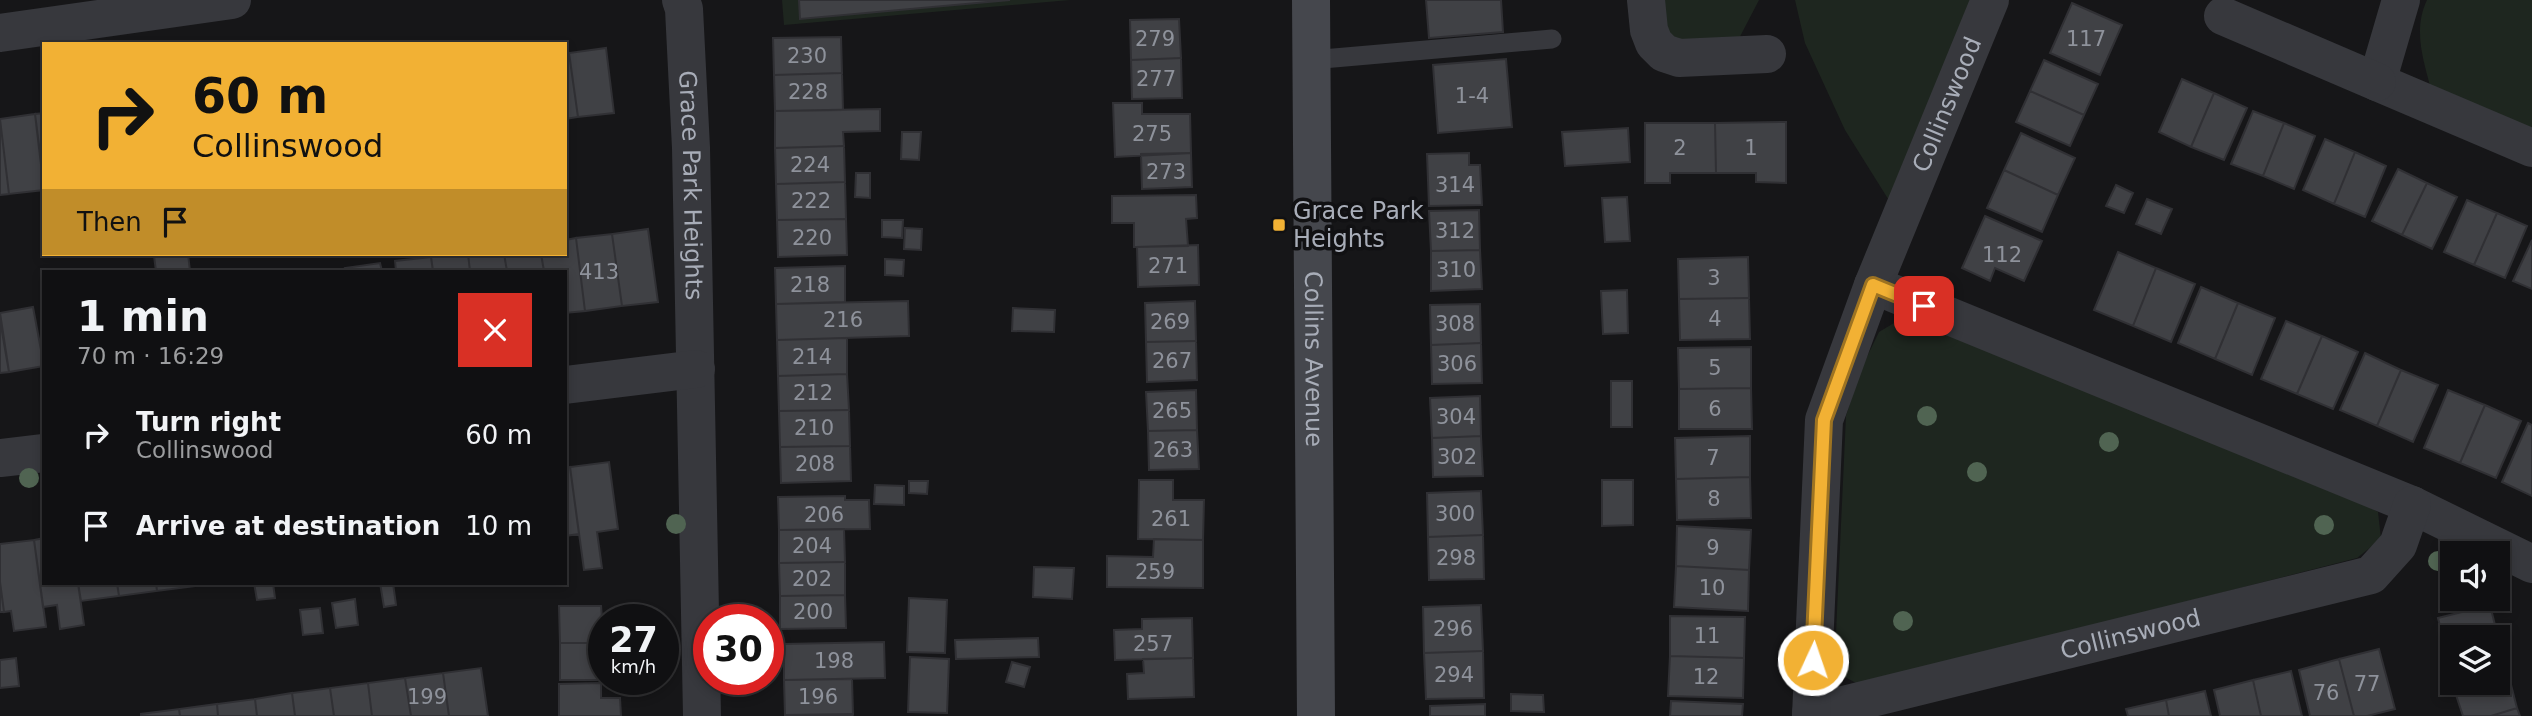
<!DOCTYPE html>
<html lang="en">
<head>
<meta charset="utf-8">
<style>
  body { margin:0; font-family:"DejaVu Sans",sans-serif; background:#19191b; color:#f1f3f6; height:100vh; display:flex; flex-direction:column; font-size:26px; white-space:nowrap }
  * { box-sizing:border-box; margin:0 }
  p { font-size:23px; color:#9c9d9f }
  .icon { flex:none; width:38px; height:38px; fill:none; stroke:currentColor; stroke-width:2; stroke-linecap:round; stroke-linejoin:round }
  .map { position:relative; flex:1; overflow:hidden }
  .sheet { position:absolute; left:42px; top:270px; width:525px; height:315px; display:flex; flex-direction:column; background:#101012; border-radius:0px; box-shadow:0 4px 10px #0003,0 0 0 2px #303032 }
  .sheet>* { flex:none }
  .guide { position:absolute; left:42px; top:42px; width:525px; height:214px; border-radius:0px; box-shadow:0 4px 10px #0003,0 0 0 2px #303032; background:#f2b134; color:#111; overflow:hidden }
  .tools { position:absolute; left:2440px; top:541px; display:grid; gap:14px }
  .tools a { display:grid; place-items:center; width:70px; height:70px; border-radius:0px; background:#101012; box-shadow:0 4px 10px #0003,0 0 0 2px #303032; font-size:35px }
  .speed { position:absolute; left:588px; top:604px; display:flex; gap:14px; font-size:35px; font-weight:700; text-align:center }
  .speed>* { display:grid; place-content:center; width:91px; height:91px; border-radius:50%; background:#101012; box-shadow:0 4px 10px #0003,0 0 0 2px #303032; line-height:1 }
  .speed small { font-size:18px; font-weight:400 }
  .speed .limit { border:10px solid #d22; background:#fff; color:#111 }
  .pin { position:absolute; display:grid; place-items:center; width:60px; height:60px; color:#fff; margin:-30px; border-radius:14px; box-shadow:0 4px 10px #0006 }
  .me { position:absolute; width:77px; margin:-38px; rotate:3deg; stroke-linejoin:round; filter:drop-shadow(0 0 5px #0008) }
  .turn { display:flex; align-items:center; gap:24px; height:147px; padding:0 35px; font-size:32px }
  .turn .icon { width:91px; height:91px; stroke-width:2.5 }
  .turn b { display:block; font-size:49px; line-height:60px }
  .then { display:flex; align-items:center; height:66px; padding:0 35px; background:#0003; gap:14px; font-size:26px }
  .round { display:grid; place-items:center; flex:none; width:74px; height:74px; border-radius:0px; background:#19191b }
  .head { display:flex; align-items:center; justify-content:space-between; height:119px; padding:0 35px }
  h1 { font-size:42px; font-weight:700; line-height:52px }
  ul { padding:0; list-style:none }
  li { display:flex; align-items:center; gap:21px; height:91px; padding:0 35px }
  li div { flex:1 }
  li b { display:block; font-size:26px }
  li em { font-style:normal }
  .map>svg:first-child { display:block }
  .green { fill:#1e261f }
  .building { fill:#404145; stroke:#303034; stroke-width:2 }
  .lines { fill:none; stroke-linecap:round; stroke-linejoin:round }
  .service { stroke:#37383d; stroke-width:19 }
  .minor { stroke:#37383d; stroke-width:38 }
  .secondary { stroke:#45474d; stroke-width:38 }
  .tree { fill:#506452 }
  .route-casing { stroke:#9d7322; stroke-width:18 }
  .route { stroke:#f2b134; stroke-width:12 }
  .poi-dot { fill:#f2b134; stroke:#111113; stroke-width:2.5 }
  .labels { text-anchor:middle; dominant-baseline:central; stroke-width:7; stroke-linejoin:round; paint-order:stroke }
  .number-label { font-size:21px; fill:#8e929b }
  .street-label { font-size:24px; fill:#a8adb8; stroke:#111113 }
  .poi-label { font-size:24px; fill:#a8adb8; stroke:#111113; text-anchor:start }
</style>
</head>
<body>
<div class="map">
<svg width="2532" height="716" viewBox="0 0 2532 716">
  <rect width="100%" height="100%" fill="#161618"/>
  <!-- green -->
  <path class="green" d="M782 0H1070L784 25Z
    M1662 0H1759L1733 50 1668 40Z
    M1795 0H1975L1890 202 1845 130 1805 43Z
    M2427 0H2532V131L2431 89C2423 59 2413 29 2427 0Z
    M1899 320H1914L2360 502 2378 512 2381 539 2357 558 1860 685 1841 675 1835 655 1846 416 1860 371 1879 332Z"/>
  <!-- building -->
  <path class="building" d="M799 0H1010L800 19Z
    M1426 0H1501L1503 32 1429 38Z
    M2072 3 2122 25 2100 75 2050 53Z
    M1179 19 1181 58 1131 60 1130 20Z
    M841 37 842 73 774 75 773 38Z
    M606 48 614 113 578 117 569 53Z
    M569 53 578 117 565 119V54Z
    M1181 58 1182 98 1132 99 1131 60Z
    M1506 59 1512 127 1438 133 1433 65Z
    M2044 60 2098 84 2084 115 2030 91Z
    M842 73 843 110 775 111 774 75Z
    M2182 79 2214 93 2191 147 2159 132Z
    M2030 91 2084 115 2070 146 2016 122Z
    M2214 93 2247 108 2224 160 2191 147Z
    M1113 103H1142V114H1190L1191 153 1115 157Z
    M880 109V131L843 132 844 146 775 148V111Z
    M2253 111 2284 123 2263 176 2231 164Z
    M44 113V185L35 114Z
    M35 114 44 190 9 194 0 119Z
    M0 119 9 194 0 195Z
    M1786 122V183L1756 182V173H1716L1715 123Z
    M1645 123H1715L1716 173H1670V183H1645Z
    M2284 123 2315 136 2294 189 2263 176Z
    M1628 128 1630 162 1565 166 1562 132Z
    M902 132H921L919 160 901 159Z
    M2021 133 2075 158 2058 195 2004 170Z
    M2325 139 2355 152 2334 204 2303 190Z
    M844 146 845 182 776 184 775 148Z
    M2355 152 2386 166 2365 217 2334 204Z
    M1191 153 1192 187 1142 189 1141 154Z
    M1469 153V165H1480L1482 205 1429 206 1427 154Z
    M2398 169 2427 183 2402 235 2372 221Z
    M2004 170 2058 195 2042 232 1987 208Z
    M856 173H870V198L855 197Z
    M845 182 846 219 777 220 776 184Z
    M2427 183 2457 197 2432 249 2402 235Z
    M2116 185 2133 193 2124 213 2106 206Z
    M1196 195 1197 218 1186 219 1188 246 1134 247V223H1112V196Z
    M1627 197 1630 241 1605 242 1602 198Z
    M2147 199 2172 209 2161 234 2136 224Z
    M2467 200 2497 213 2474 265 2444 252Z
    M1479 210 1480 250 1431 251 1429 211Z
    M2497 213 2527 226 2505 278 2474 265Z
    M1985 216 2042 241 2024 281 1995 268 1990 281 1962 268Z
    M846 219 847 255 778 257 777 220Z
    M882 220H903L902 238 882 237Z
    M905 228 922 229 921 250 904 249Z
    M648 229 658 302 622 306 612 234Z
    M612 234 622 306 585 311 576 238Z
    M576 238 585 311 565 313V271H544L541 254H565V240Z
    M2532 240V289L2513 281Z
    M1198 245 1199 285 1138 287 1137 247Z
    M1480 250 1482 289 1431 291V251Z
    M2118 252 2156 268 2133 326 2094 310Z
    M170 254H188L190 271H156L154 256Z
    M456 254H468L470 271H433L431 257Z
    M468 254H504L507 271H470Z
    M504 254H541L544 271H507Z
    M431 257 433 271H396L395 261Z
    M1748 257 1749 298 1679 299 1678 259Z
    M885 259 904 260 903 276 885 275Z
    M380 263 382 271H346L345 268Z
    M845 266V302L776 304 775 268Z
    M2156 268 2195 284 2171 342 2133 326Z
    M2201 287 2238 303 2215 359 2178 343Z
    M1627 290 1628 333 1603 334 1601 291Z
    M1749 298 1750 339 1680 340 1679 299Z
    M908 301 909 336 777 340 776 304Z
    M1195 301 1196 341 1146 342 1145 303Z
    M2238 303 2275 318 2252 375 2215 359Z
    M1480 304 1481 343 1431 345 1430 305Z
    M33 307 44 366 9 372 0 313Z
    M1013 308 1055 310 1054 332 1012 331Z
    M0 320 9 372 0 373Z
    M2286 321 2322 336 2297 394 2261 379Z
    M2322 336 2358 352 2333 409 2297 394Z
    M847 338V374L778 376 777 340Z
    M1196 341 1197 380 1147 382 1146 342Z
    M1481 343 1482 383 1432 384 1431 345Z
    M1751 347V388L1679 389 1678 348Z
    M2365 353 2401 370 2377 426 2340 410Z
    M2401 370 2438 385 2413 442 2377 426Z
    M847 374 849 410 779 411 778 376Z
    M1611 381H1632V427H1611Z
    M1751 388 1752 429H1679V389Z
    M1196 390 1197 430 1148 431 1146 392Z
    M2448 390 2485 405 2460 463 2424 448Z
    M1480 396 1481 436 1432 438 1430 398Z
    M2485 405 2521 421 2496 478 2460 463Z
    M849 410 850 446 780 447 779 411Z
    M2528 423 2532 425V496L2502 482Z
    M1197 430 1199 469 1149 470 1148 431Z
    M1481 436 1483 476 1433 477 1432 438Z
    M1750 436V477L1676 479 1675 438Z
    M850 446 851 481 781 483 780 447Z
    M609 462 618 529 597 532 602 568 584 570 570 467Z
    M570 467 579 534 565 536V468Z
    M1750 477 1751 518 1677 520 1676 479Z
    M1139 480H1173V500H1204L1203 540 1138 539Z
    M1602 480H1633V525L1602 526Z
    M909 481H928L927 494 909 493Z
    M875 485 904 486V505L874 504Z
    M1481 491 1483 535 1428 537 1427 493Z
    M845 496V500H869L870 529 779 530 778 497Z
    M1677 526 1751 530 1749 570 1676 566Z
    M844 529 845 562 779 563V530Z
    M1483 535 1484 579 1429 580 1428 537Z
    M44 538V583H78L84 625 60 629 57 605 43 607 34 540Z
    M1154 539 1203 540V588L1107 587V556L1153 557Z
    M34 540 46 627 14 631 11 611 4 612 0 582V544Z
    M845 562V595L780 596 779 563Z
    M1676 566 1749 570 1748 611 1674 607Z
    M1034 567 1074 568 1072 599 1033 597Z
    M0 582 4 612H0Z
    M78 583H117L119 596 81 601Z
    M117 583H156L157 591 119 596Z
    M156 583H195L196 586 157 591Z
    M254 583H273L275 598 257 600Z
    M380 583H393L396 605 384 607Z
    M845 595 846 628 780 629V596Z
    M909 598 947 600 945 653 907 652Z
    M355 599 358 625 336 628 332 603Z
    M1481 605 1483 651 1424 653 1423 607Z
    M2490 605 2498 637H2452V648L2446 649 2438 618Z
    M559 606H601L602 618 620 620H604V643H560Z
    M320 608 323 633 303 635 300 610Z
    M1670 616 1745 617 1744 658 1670 656Z
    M1192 618 1193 658 1115 660 1114 630 1142 629V619Z
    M2497 637 2506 668 2497 670Z
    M1038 638 1039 657 956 659 955 640Z
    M884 642 885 678 784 680V644Z
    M560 643H604L603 680H560Z
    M2452 648V675L2446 649Z
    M2379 649 2395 709 2367 716H2354L2339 659Z
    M1483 651 1484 698 1426 699 1424 653Z
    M1670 656 1744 658 1743 698 1668 696Z
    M910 657 949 659 947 713 908 712Z
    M16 658 19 686 0 688V660Z
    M1193 658 1194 697 1128 699 1127 674 1144 673 1143 659Z
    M2339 659 2354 716H2310L2299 670Z
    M1012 662 1030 667 1024 687 1006 682Z
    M481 668 488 716H449L443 673Z
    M2291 671 2302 716H2261L2253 680Z
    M443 673 449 716H411L405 678Z
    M2509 677 2517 708 2491 716H2463L2455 692 2488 682H2497V680Z
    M405 678 411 716H372L368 683Z
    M852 679 853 714 785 715 784 680Z
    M2253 680 2261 716H2220L2214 690Z
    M368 683 372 716H334L330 688Z
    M601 683V698H620L621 716H559V684Z
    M330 688 334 716H295L292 693Z
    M2205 691 2211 716H2169L2166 700Z
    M292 693 295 716H257L255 699Z
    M1511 694 1543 695 1544 712 1511 711Z
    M255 699 257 716H218L217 704Z
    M2166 700 2169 716H2128L2126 709Z
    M1671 701 1743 704 1742 716H1670Z
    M217 704 218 716H180L179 709Z
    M1485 704V716H1430V706Z
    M2517 708 2520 716H2491Z
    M179 709 180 716H141V714Z
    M853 714V716H785V715Z"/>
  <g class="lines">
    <!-- service -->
    <path class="service" d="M1311 60 1552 39"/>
    <!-- minor -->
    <g class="minor">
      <path id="s1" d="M681 0 684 9 691 148 702 716"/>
      <path d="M1646 0 1649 30 1654 43 1664 53 1679 58 1767 54"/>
      <path d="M2401 0 2377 82 2532 148"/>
      <path d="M2223 16 2377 82"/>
      <path d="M0 33 232 0"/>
      <path d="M1873 285 2412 505 2532 564"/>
      <path d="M565 385 696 369"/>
      <path d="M0 458 44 453"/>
      <path id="s2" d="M1811 713 2371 575 2398 545 2412 505"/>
      <path id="s3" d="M1811 716 1824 420 1873 285 1990 0"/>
    </g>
    <!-- secondary -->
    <path class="secondary" id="s4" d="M1311 0 1316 716"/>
  </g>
  <!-- trees -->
  <g class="tree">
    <circle cx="1927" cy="416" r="10"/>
    <circle cx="2109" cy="442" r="10"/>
    <circle cx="1977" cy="472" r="10"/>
    <circle cx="29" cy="478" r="10"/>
    <circle cx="676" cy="524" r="10"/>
    <circle cx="2324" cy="525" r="10"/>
    <circle cx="2438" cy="561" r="10"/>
    <circle cx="1903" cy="621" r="10"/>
  </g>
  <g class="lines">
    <!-- route casing -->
    <g class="route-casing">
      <path id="route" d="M1813 660 1824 420 1873 285 1924 306"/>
    </g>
    <!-- route -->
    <use href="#route" class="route"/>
  </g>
  <!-- markers -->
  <rect class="poi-dot" x="1272" y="218" width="14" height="14" rx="3.5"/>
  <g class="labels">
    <!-- number labels -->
    <g class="number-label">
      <text x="1155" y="39">279</text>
      <text x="2086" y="39">117</text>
      <text x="807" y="56">230</text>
      <text x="1156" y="79">277</text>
      <text x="808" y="92">228</text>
      <text x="1472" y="96">1-4</text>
      <text x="1152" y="134">275</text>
      <text x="1680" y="148">2</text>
      <text x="1751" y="148">1</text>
      <text x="810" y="165">224</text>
      <text x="1166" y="172">273</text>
      <text x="1455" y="185">314</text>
      <text x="811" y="201">222</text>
      <text x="1455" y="231">312</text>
      <text x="812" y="238">220</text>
      <text x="2002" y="255">112</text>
      <text x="1168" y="266">271</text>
      <text x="1456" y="270">310</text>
      <text x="599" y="272">413</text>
      <text x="1714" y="278">3</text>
      <text x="810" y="285">218</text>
      <text x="1715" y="319">4</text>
      <text x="843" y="320">216</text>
      <text x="1170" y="322">269</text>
      <text x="1455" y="324">308</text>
      <text x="812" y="357">214</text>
      <text x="1172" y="361">267</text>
      <text x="1457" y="364">306</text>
      <text x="1715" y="368">5</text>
      <text x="813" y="393">212</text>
      <text x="1715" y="409">6</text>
      <text x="1172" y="411">265</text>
      <text x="1456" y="417">304</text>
      <text x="814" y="428">210</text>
      <text x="1173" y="450">263</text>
      <text x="1457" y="457">302</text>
      <text x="1713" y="458">7</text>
      <text x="815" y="464">208</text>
      <text x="1714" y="499">8</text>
      <text x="1455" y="514">300</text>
      <text x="824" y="515">206</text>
      <text x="1171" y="519">261</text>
      <text x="812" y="546">204</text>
      <text x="1713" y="548">9</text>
      <text x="1456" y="558">298</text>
      <text x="1155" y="572">259</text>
      <text x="812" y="579">202</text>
      <text x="1712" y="588">10</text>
      <text x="813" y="612">200</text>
      <text x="1453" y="629">296</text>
      <text x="1707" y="636">11</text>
      <text x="1153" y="644">257</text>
      <text x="834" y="661">198</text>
      <text x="1454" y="675">294</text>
      <text x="1706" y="677">12</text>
      <text x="2367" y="684">77</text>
      <text x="2326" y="693">76</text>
      <text x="427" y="697">199</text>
      <text x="818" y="697">196</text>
    </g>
    <!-- street labels -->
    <g class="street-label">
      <text stroke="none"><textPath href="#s3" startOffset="635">Collinswood</textPath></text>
      <text stroke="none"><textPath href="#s1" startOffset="186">Grace Park Heights</textPath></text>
      <text stroke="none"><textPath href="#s4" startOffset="359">Collins Avenue</textPath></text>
      <text stroke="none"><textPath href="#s2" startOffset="329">Collinswood</textPath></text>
    </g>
    <!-- poi labels -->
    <g class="poi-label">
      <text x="1293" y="211">Grace Park<tspan x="1293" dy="28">Heights</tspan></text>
    </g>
  </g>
</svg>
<div class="tools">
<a><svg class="icon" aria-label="sound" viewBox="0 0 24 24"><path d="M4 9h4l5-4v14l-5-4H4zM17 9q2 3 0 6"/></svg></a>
<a><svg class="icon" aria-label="layers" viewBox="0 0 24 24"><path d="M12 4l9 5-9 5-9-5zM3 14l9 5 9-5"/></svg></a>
</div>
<div class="speed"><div>27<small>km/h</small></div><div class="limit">30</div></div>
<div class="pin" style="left:1924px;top:306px;background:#d93025"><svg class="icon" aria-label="arrive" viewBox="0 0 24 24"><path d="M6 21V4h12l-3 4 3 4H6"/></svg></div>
<svg class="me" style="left:1813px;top:660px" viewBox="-20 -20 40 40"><circle r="17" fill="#f2b134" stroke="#fff" stroke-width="3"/><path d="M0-11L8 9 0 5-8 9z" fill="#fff"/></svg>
<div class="guide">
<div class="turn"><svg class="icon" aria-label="right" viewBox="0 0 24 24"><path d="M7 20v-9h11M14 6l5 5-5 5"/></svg><div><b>60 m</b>Collinswood</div></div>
<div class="then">Then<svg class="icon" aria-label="arrive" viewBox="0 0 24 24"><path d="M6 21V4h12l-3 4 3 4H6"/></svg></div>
</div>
<section class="sheet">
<div class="head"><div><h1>1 min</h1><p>70 m · 16:29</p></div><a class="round" style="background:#d93025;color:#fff"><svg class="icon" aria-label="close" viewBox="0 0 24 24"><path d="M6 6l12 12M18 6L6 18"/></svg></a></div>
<ul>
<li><svg class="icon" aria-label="right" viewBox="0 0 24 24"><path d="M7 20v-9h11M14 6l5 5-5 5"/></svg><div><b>Turn right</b><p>Collinswood</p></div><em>60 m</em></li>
<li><svg class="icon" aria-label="arrive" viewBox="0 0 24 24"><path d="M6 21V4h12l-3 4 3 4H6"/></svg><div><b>Arrive at destination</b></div><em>10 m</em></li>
</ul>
</section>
</div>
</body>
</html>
